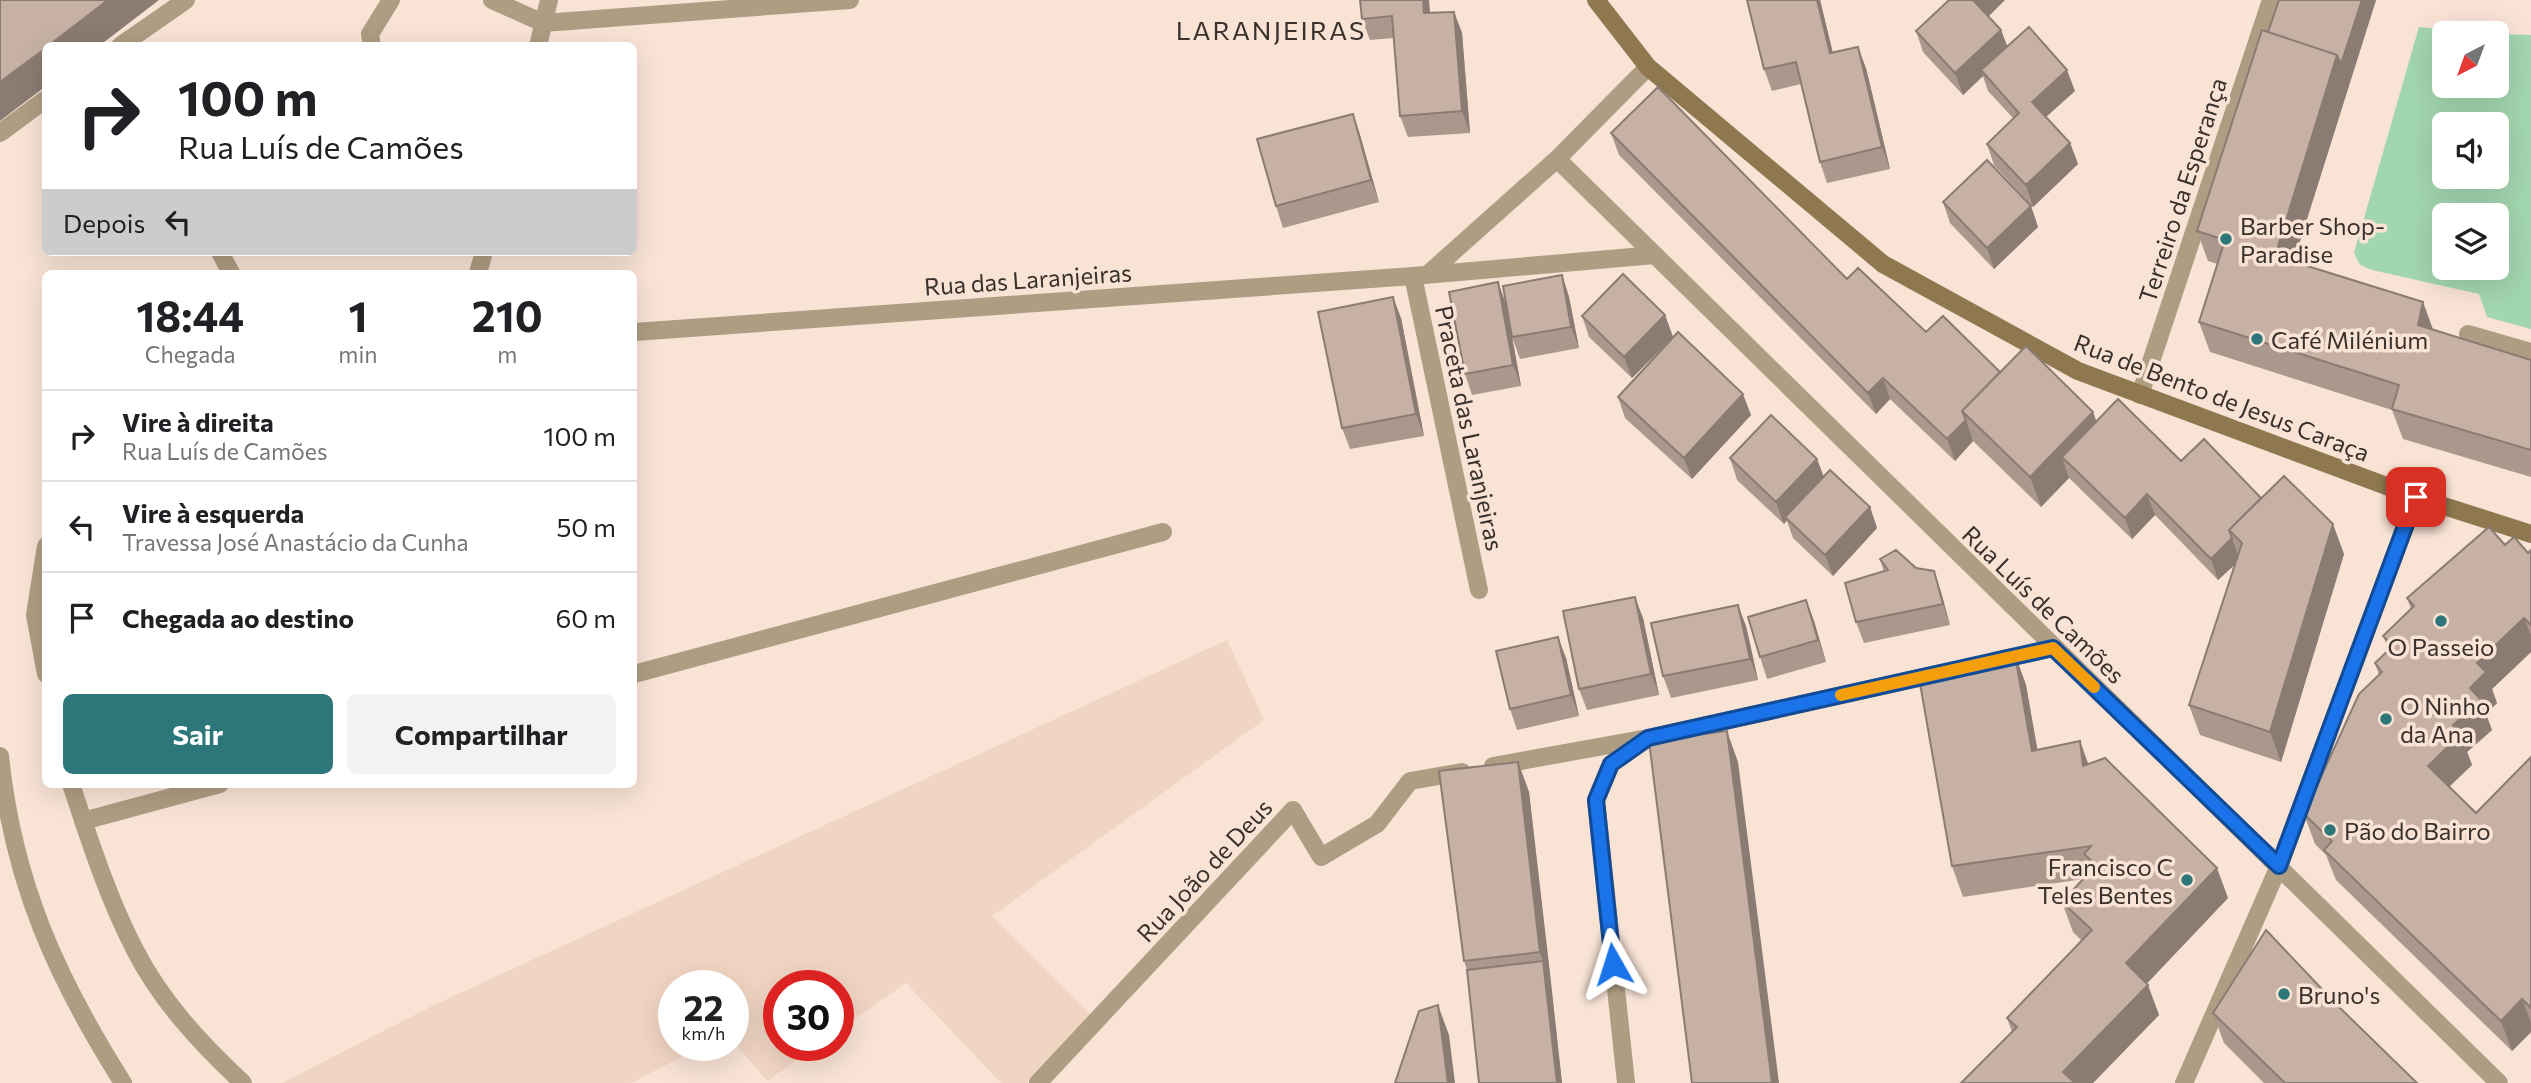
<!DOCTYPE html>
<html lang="pt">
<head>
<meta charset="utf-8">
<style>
  body { margin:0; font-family:Commissioner,sans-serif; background:#f2f2f2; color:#202124; height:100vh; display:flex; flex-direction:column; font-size:26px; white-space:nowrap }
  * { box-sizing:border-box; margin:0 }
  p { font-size:23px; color:#757577 }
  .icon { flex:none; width:38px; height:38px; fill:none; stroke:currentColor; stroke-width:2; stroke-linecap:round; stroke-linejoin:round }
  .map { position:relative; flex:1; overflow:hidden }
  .side { position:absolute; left:42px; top:270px; width:595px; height:518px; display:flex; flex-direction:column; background:#fff; border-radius:10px; box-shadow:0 7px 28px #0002 }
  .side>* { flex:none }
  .banner { position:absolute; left:42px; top:42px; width:595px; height:214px; border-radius:10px; box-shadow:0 7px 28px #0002; background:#fff; color:#202124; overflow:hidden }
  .needle { width:46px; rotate:221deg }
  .buttons { position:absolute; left:2432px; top:21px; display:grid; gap:14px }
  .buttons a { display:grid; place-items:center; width:77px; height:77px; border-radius:10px; background:#fff; box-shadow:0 7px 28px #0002; font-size:35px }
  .speed { position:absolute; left:658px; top:970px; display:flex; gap:14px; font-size:35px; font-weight:700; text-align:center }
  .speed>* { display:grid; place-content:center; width:91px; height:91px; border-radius:50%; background:#fff; box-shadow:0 7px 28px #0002; line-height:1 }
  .speed small { font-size:18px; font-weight:400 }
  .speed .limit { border:10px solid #d22; background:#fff; color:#111 }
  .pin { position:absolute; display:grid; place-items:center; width:60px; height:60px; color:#fff; margin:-30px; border-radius:14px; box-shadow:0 4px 10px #0006 }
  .me { position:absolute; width:77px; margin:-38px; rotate:354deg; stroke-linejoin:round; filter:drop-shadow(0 0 5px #0008) }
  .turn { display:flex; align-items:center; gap:24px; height:147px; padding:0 21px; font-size:32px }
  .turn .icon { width:91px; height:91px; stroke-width:2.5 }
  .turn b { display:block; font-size:49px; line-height:60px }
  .then { display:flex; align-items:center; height:66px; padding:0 21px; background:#0003; gap:14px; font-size:26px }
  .eta { display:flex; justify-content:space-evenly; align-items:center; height:119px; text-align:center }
  .eta b { font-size:42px; font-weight:700; line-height:49px }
  .cta { display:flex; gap:14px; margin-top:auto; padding:14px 21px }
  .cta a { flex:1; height:80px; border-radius:10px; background:#2d777a; color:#fff; font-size:28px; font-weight:700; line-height:80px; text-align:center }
  .cta a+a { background:#f2f2f2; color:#202124 }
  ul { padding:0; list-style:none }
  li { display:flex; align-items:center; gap:21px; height:91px; padding:0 21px; border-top:2px solid #e0e0e0 }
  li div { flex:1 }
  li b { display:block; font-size:26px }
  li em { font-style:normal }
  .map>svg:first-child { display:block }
  .built { fill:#f1d5c3 }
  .green { fill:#a2d6af; fill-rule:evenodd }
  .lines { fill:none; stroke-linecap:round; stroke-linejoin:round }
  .service { stroke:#ad9d82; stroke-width:18 }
  .minor { stroke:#ad9d82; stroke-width:18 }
  .secondary { stroke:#8f7850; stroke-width:18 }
  .wall { fill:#aa988d }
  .shaded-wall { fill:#8b7c73 }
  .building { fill:#c6b1a4; stroke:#8b7c73; stroke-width:2 }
  .route-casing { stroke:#114b97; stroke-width:18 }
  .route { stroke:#1a73e8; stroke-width:12 }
  .slow { stroke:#f59e0b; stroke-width:12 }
  .poi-dot { fill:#2d777a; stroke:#f8e3d5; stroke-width:2.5 }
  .labels { text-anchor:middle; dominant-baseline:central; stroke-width:7; stroke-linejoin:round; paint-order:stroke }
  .street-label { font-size:24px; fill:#39312c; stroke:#f8e3d5 }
  .poi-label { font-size:24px; fill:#39312c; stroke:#f8e3d5; text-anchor:start }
  .neighbourhood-label { font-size:26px; letter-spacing:2px; fill:#39312c; stroke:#f8e3d5 }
</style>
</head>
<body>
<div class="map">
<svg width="2531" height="1083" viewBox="0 0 2531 1083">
  <rect width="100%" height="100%" fill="#f8e3d5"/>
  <!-- built -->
  <path class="built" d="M1227 640 1264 720 992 916 1092 1016 1027 1083H1001L906 983 838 1031V985H779V1045H818L767 1081 733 1041V985H674V1045H705L631 1083H282L434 1005Z"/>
  <!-- green -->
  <path class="green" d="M2419 27 2487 33H2445V86H2497V34L2531 35V329L2487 317 2479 294 2372 270 2360 265 2354 253ZM2445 124H2497V177H2445ZM2445 215H2497V268H2445Z"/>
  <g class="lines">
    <!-- service -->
    <path class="service" d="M634 674 1163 532
      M83 821 220 784"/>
    <!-- minor -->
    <path class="minor" d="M492 0 543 23 850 0
      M120 46 186 0
      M372 46 370 34 391 0
      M538 46 549 0
      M0 133 46 99
      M1557 159 2499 1083
      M220 252 231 273
      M478 273 484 252
      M1427 275 1557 159 1648 67
      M1413 276 1479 590
      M634 332 1413 276 1655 255
      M2468 334 2531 352
      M2140 395 2271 0
      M46 546 35 615 46 674
      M1993 661 2053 648
      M0 756C13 882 56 977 123 1083
      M1493 766 1648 738
      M71 784C89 839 108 898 135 950 161 1001 201 1044 243 1083
      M1038 1083 1293 810 1321 857 1377 824 1410 781 1462 772
      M1626 1083 1596 800 1611 764 1648 738 1941 673
      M2184 1083 2279 866 2416 497"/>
    <!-- secondary -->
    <path class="secondary" d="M1596 0 1648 67 1883 264 2078 371 2416 497 2531 534"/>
  </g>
  <!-- wall -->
  <path class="wall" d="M1747 0H1820L1833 53 1866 68 1890 169 1827 183 1820 162 1801 84 1772 91 1764 69Z
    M2279 0H2376L2293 262 2434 330 2531 360V477L2403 439 2392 410 2210 352 2199 322 2218 264 2208 261 2197 231Z
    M1454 12 1462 33 1470 133 1408 137 1400 116 1394 38 1370 40 1362 19Z
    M1988 16 2001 30 2007 46 2075 91 2046 117 2070 143 2078 164 2033 207 1994 165 1987 144 2013 118 1988 91 1983 76 1963 95 1923 52 1916 31Z
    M1353 114 1360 135 1379 202 1283 228 1276 206Z
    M1611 133 1847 279 1926 332 2000 372 2093 412 2096 421 2261 498 2344 554 2281 762 2200 735 2189 705 2235 564 2218 580 2155 515 2132 539 2069 478 2041 507 1973 441 1955 461 1890 399 1876 414 1619 155Z
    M1943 202 2031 206 2038 227 1994 269 1950 223Z
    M1562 275 1569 297 1579 348 1520 359 1512 337Z
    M1506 304 1521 386 1472 395 1465 374Z
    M1665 315 1673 337 1632 378 1589 337 1582 316Z
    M1401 318 1424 436 1350 449 1342 428Z
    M1618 397 1751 415 1692 479 1625 418Z
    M1730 458 1817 459 1823 476 1870 507 1877 528 1833 576 1793 538 1787 521 1784 524 1737 480Z
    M2505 545 2528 553 2531 550V652L2492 689 2497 703 2486 714 2492 730 2467 752 2472 765 2449 787 2476 813 2531 757V1032L2512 1051 2336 880 2326 855 2315 844 2304 814 2379 675 2375 663 2389 650 2383 636 2411 609 2407 598Z
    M1880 559 1941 592 1950 625 1864 643 1856 622 1884 572Z
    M1806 600 1814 621 1826 662 1767 679 1760 657Z
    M1643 618 1659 695 1587 710 1579 689Z
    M1746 626 1758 680 1671 698 1663 676Z
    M2015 655 2026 685 2037 749 2080 741 2088 764 2228 898 2147 983 2159 1015 2093 1083H1961L2012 1032 2007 1018 2082 941 2073 932 2062 902 2083 879 1963 897 1952 866Z
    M1566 658 1579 716 1517 730 1510 709Z
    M1518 762 1529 792 1562 1083 1467 970 1464 961Z
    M2338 1006 2417 1083H2264L2224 1043 2213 1013Z"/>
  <!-- shaded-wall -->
  <path class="shaded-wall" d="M108 0H159L99 46H48Z
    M1423 0H1429L1432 35 1424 13Z
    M1817 0H1820L1838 75 1830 53Z
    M1976 0H2005L1982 23 1974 1Z
    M2362 0H2376L2286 286 2275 256 2337 55Z
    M1454 12 1462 33 1470 133 1462 111Z
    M2001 30 2009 51 1981 70 1983 76 1963 95 1955 73Z
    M1858 47 1866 68 1890 169 1882 147Z
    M46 48V86L0 121V82Z
    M2067 70 2075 91 2039 123 2032 102Z
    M1353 114 1360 135 1379 202 1371 180Z
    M2070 143 2078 164 2033 207 2026 185Z
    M2031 206 2038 227 1994 269 1987 248Z
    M1562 275 1569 297 1579 348 1571 327Z
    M1498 282 1506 304 1521 386 1513 365Z
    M1393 297 1401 318 1424 436 1416 414Z
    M2423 302 2434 332 2418 325Z
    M1665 315 1673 337 1632 378 1624 357Z
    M1883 378 1890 399 1876 414 1868 393Z
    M1743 394 1751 415 1692 479 1684 458Z
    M2093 412 2104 442 2062 457 2069 478 2041 507 2030 477Z
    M1966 420 1973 441 1955 461 1947 439Z
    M1817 459 1825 480 1785 517 1786 521 1784 524 1776 502Z
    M2147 494 2155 515 2132 539 2125 518Z
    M1870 507 1877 528 1833 576 1825 555Z
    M2333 524 2344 554 2281 762 2270 732Z
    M2232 538 2240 560 2218 580 2211 559Z
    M1934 571 1941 592 1950 625 1943 604Z
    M1635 597 1643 618 1659 695 1651 674Z
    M1806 600 1814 621 1826 662 1818 640Z
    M1738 605 1746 626 1758 680 1750 659Z
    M2524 618 2531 635V652L2492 689 2497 703 2486 714 2492 730 2467 752 2472 765 2439 796 2428 766 2453 725 2470 688 2477 663Z
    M1558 637 1566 658 1579 716 1571 695Z
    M2015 655 2026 685 2043 781 2032 751Z
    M1727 731 1738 762 1779 1083H1772Z
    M2080 741 2091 772 2083 766Z
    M1518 762 1529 792 1551 982 1540 952Z
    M2217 868 2228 898 2137 994 2126 963Z
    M1543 961 1551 982 1562 1083H1557Z
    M2148 985 2159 1015 2093 1083H2067L2063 1072Z
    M2522 999 2531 1023V1032L2512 1051 2501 1021Z
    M1438 1005 1449 1035 1455 1083H1448Z"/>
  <!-- building -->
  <path class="building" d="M0 0H108L48 46H46V48L0 82Z
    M1360 0H1423L1424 13 1454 12 1462 111 1400 116 1392 16 1362 19Z
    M1747 0H1817L1830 53 1858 47 1882 147 1820 162 1796 62 1764 69Z
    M1949 0H1976L1974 1 2001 30 1955 73 1916 31Z
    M2279 0H2362L2341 64 2337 55 2268 32Z
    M2029 27 2067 70 2032 102 2070 143 2026 185 1987 144 2019 113 1981 70Z
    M2262 30 2337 55 2275 256 2423 302 2418 325 2531 360V450L2392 409 2399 385 2199 322 2225 240 2197 231Z
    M1658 87 1847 279 1858 268 1926 332 1943 316 2000 372 1962 411 1966 420 1947 439 1883 378 1868 393 1611 133Z
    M1353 114 1371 180 1276 206 1257 139Z
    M1987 160 2031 206 1987 248 1943 202Z
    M1623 274 1665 315 1624 357 1582 316Z
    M1562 275 1571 327 1512 337 1503 286Z
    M1498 282 1513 365 1465 374 1449 292Z
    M1393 297 1416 414 1342 428 1318 312Z
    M1678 332 1743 394 1684 458 1618 397Z
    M2026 346 2093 412 2030 477 1962 411Z
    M2118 399 2181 461 2204 439 2261 498 2229 530 2232 538 2211 559 2147 494 2125 518 2062 457Z
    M1771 415 1817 459 1776 502 1730 458Z
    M1830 470 1870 507 1825 555 1785 517Z
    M2284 476 2333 524 2270 732 2189 705 2242 543 2229 530Z
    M2489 527 2505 545 2514 537 2528 553 2531 550V625L2524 618 2477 663 2486 672 2470 688 2481 700 2453 725 2461 734 2428 766 2476 813 2531 757V1008L2522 999 2501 1021 2324 850 2332 841 2304 814 2359 694 2382 672 2375 663 2393 646 2383 636 2414 606 2407 598Z
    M1896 550 1916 568 1934 571 1943 604 1856 622 1845 583 1888 570 1880 559Z
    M1635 597 1651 674 1579 689 1563 611Z
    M1806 600 1818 640 1760 657 1748 617Z
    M1738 605 1750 659 1663 676 1651 623Z
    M1558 637 1571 695 1510 709 1496 651Z
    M2015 655 2032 751 2080 741 2083 766 2105 758 2217 868 2126 963 2148 985 2063 1072 2075 1083H1961L2017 1027 2007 1018 2092 930 2062 902 2096 865 2084 854 2091 846 1952 866 1918 672Z
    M1727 731 1772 1083H1692L1649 741Z
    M1518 762 1540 952 1464 961 1439 771Z
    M2266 930 2338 1006 2417 1083H2285L2213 1013Z
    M1543 961 1557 1083H1479L1467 970Z
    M1438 1005 1448 1083H1395L1419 1011Z"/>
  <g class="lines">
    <!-- route casing -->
    <g class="route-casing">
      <path id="route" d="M1613 964 1596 800 1611 764 1648 738 2053 648 2279 866 2416 497"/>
    </g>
    <!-- route -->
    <use href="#route" class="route"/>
    <!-- slow -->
    <path class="slow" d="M1841 695 2053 648 2094 687"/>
  </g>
  <!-- markers -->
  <g class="poi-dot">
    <circle cx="2226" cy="239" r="7"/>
    <circle cx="2257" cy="339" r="7"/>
    <circle cx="2441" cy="621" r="7"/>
    <circle cx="2386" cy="719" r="7"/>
    <circle cx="2330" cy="830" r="7"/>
    <circle cx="2187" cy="880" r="7"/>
    <circle cx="2284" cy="994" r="7"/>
  </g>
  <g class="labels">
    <!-- street labels -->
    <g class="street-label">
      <text transform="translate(2182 190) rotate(-72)">Terreiro da Esperança</text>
      <text transform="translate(1028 279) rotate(-4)">Rua das Laranjeiras</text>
      <text transform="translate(2222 397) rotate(21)">Rua de Bento de Jesus Caraça</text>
      <text transform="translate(1470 428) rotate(78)">Praceta das Laranjeiras</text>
      <text transform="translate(2044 604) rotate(44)">Rua Luís de Camões</text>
      <text transform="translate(1204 870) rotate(-47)">Rua João de Deus</text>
    </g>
    <!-- poi labels -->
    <g class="poi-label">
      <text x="2240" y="225">Barber Shop-<tspan x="2240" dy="28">Paradise</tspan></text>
      <text x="2271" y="339">Café Milénium</text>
      <text x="2441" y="646" text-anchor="middle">O Passeio</text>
      <text x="2400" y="705">O Ninho<tspan x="2400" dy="28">da Ana</tspan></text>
      <text x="2344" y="830">Pão do Bairro</text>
      <text x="2173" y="866" text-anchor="end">Francisco C<tspan x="2173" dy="28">Teles Bentes</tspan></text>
      <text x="2298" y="994">Bruno's</text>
    </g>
    <!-- neighbourhood labels -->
    <g class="neighbourhood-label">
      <text x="1271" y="29">LARANJEIRAS</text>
    </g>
  </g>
</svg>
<div class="buttons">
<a><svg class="needle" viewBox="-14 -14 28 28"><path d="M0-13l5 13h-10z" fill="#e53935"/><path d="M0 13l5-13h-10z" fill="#757577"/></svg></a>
<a><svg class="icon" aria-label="sound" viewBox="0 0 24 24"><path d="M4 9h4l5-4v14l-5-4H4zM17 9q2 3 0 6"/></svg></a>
<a><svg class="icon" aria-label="layers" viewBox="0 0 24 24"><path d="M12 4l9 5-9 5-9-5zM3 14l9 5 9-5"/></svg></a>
</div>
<div class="speed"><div>22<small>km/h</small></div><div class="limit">30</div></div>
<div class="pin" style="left:2416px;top:497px;background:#d93025"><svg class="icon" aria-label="arrive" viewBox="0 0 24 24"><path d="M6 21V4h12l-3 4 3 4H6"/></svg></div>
<svg class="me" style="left:1613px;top:964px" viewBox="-20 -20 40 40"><path d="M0-17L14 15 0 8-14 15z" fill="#1a73e8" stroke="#fff" stroke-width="4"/></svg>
<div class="banner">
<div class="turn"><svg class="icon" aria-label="right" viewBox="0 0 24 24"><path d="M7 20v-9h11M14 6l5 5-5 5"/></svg><div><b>100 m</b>Rua Luís de Camões</div></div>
<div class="then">Depois<svg class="icon" aria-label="left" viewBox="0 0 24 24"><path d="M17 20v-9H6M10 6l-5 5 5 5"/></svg></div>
</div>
<section class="side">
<div class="eta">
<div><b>18:44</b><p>Chegada</p></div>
<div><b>1</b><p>min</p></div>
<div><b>210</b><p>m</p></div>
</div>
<ul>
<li><svg class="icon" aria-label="right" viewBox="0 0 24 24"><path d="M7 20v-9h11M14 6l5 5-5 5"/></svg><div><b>Vire à direita</b><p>Rua Luís de Camões</p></div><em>100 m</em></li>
<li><svg class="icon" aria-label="left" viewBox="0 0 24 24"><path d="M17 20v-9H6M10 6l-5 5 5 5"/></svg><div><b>Vire à esquerda</b><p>Travessa José Anastácio da Cunha</p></div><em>50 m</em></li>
<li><svg class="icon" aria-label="arrive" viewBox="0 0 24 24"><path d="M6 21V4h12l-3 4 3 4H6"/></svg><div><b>Chegada ao destino</b></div><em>60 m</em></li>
</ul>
<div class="cta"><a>Sair</a><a>Compartilhar</a></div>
</section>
</div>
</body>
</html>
